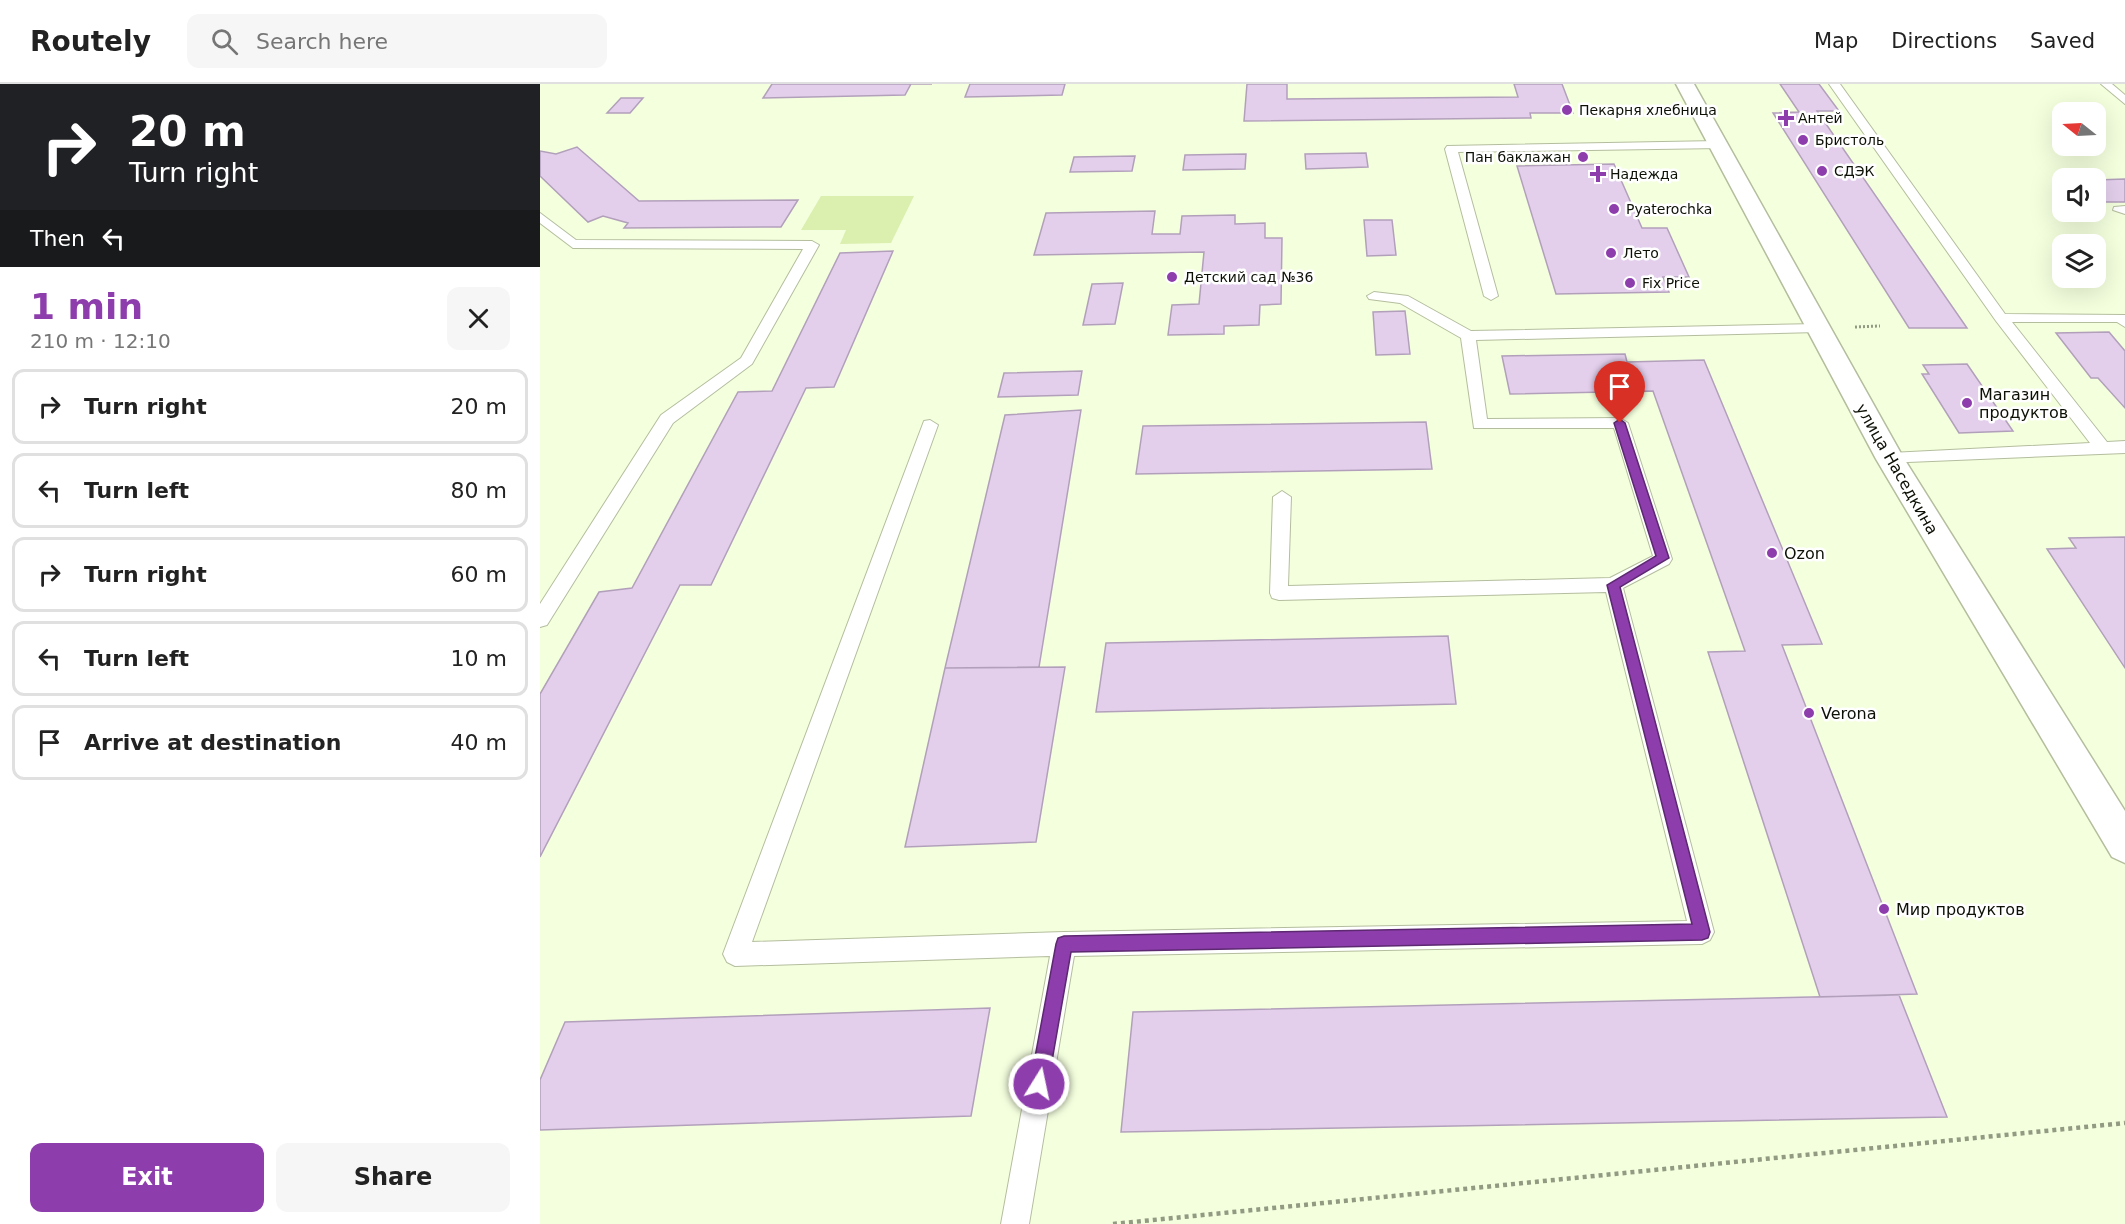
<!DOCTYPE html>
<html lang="en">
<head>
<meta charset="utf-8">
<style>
  body { margin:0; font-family:"DejaVu Sans",sans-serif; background:#f6f6f6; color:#222; height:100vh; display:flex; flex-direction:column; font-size:22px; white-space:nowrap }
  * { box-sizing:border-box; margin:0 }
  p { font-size:20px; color:#767676 }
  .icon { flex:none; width:33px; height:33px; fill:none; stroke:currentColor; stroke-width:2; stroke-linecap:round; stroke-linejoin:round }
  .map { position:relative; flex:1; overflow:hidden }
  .drawer { display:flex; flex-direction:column; background:#fff; width:540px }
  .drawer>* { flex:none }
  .hud { background:#202124; color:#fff; overflow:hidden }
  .needle { width:39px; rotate:288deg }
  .fabs { position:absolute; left:1512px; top:18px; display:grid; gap:12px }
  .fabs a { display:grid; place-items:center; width:54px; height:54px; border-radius:12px; background:#fff; box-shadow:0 6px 24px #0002; font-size:30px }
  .pin { position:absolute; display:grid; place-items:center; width:51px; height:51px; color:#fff; margin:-62px -26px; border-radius:50% 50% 50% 0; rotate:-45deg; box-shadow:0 0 6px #0007 }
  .pin .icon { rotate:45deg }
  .me { position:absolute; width:66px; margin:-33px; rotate:10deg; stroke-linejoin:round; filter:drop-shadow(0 0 4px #0008) }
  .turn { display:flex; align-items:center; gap:21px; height:126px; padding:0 30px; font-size:27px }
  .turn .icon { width:78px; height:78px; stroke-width:2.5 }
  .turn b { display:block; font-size:42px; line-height:51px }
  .then { display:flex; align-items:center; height:57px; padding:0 30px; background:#0003; gap:12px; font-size:22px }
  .round { display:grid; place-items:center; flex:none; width:63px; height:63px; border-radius:12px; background:#f6f6f6 }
  .summary { display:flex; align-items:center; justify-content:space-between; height:102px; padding:0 30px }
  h1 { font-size:36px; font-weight:600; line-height:45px; color:#8d3dac }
  .cta { display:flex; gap:12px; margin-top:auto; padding:12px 30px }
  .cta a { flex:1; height:69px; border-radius:12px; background:#8d3dac; color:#fff; font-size:24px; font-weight:600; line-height:69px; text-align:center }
  .cta a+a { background:#f6f6f6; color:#222 }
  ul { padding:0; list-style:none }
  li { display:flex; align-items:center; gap:18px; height:75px; margin:0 12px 9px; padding:0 18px; border:3px solid #e0e0e0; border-radius:12px }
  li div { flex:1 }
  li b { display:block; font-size:22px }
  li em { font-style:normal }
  header { display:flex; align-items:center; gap:36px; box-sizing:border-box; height:84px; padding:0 30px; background:#fff; border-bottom:2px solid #e0e0e0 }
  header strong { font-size:28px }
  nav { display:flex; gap:33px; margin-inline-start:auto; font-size:21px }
  .search { width:420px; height:54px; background:#f6f6f6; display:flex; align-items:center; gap:15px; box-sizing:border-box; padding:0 21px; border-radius:12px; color:#767676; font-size:22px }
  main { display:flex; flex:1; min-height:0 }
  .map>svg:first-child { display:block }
  .green { fill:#dbefae }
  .building { fill:#e3cfec; stroke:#b2a0bb; stroke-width:1.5 }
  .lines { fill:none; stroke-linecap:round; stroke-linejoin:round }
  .lane-casing { stroke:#b4be9e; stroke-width:2 }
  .street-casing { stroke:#b4be9e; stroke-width:3 }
  .path-far1 { stroke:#929a82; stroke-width:3; stroke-dasharray:2 2; stroke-linecap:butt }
  .path { stroke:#929a82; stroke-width:4.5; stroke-dasharray:4 4; stroke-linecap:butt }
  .lane { fill:#fff; fill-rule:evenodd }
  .street { fill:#fff; fill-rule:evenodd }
  .route { fill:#8d3dac; stroke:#5c2870; stroke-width:1.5 }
  .poi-dot { fill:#8d3dac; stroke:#fff; stroke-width:2 }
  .labels { text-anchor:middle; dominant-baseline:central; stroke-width:5; stroke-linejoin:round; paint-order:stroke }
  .far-poi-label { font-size:14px; fill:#0c1005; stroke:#fff; text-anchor:start }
  .poi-label { font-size:16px; fill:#0c1005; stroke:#fff; text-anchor:start }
  .street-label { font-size:16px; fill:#0c1005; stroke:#fff }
</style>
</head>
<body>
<header>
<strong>Routely</strong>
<div class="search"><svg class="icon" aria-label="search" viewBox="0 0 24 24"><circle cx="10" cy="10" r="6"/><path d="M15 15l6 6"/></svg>Search here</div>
<nav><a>Map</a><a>Directions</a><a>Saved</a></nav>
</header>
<main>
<section class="drawer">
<div class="hud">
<div class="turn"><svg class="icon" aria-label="right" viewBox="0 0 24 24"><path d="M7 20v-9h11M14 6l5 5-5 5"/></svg><div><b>20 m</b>Turn right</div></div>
<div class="then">Then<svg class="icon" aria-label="left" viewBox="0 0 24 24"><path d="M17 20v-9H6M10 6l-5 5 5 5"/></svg></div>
</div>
<div class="summary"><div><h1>1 min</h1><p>210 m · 12:10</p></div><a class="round"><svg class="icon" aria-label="close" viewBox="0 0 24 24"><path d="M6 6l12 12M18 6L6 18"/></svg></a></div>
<ul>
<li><svg class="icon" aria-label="right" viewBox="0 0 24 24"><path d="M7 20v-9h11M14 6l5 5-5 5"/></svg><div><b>Turn right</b></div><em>20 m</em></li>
<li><svg class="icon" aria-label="left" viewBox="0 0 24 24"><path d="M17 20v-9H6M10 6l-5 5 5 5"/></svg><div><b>Turn left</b></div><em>80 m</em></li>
<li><svg class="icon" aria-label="right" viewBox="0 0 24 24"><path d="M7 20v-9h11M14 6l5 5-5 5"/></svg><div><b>Turn right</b></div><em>60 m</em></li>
<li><svg class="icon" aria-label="left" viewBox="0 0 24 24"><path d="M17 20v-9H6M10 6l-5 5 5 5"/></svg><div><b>Turn left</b></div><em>10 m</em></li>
<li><svg class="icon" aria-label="arrive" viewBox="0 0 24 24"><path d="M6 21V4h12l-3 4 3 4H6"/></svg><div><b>Arrive at destination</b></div><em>40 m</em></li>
</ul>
<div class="cta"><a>Exit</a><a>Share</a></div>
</section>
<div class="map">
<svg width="1585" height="1140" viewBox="0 0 1585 1140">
  <rect width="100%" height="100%" fill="#f4ffde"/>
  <!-- green -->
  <path class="green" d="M281 112H374L351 159 300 160 306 146H261Z"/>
  <!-- building -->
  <path class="building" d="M232 0H392H371L365 11 223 14Z
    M430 0H525L522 11 425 13Z
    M707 0H747V15L978 13 974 0H1022L1033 29H990L991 34 704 37Z
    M1240 0H1279L1299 27H1277L1427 244H1369L1233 29 1259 28Z
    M81 14H103L90 29H67Z
    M37 63 99 117 258 116 241 143 84 144 88 139 63 132 48 138 0 92V67L16 70Z
    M826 69 828 83 766 85 765 70Z
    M706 70 705 85 643 86 645 71Z
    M595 72 592 87 530 88 534 73Z
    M1074 80 1102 144H1127L1149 193H1123L1129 208 1016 210 977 82Z
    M1585 95V118H1562L1556 112V96Z
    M615 127 612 150H640L642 132 695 131V140L725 139V154H742L741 220 720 221 719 241 684 242V250L628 251 632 221 659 220 664 168 494 171 506 129Z
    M824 136H852L856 171 827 172Z
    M353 167 294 303 266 304 171 501H140L0 773V610L59 508 92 504 198 308 232 307 300 169Z
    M583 199 575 240 543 241 552 200Z
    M865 227 870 270 836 271 833 228Z
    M1569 248 1585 267V324L1558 294H1551L1516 249Z
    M1085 270 1087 278 1164 276 1282 560 1242 561 1377 910 1280 913 1168 568 1205 567 1113 307 970 310 962 272Z
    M1427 280 1473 347 1419 349 1382 290H1389L1383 281Z
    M542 287 538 311 458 313 464 289Z
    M541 326 499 583 405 584 465 331Z
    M886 338 892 385 596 390 603 342Z
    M1585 453V584L1507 465 1536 464 1529 454Z
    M908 552 916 620 556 628 566 559Z
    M525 583 496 758 365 763 405 584Z
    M1359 911 1407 1033 581 1048 593 928Z
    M450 924 431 1032 0 1046V996L25 938Z"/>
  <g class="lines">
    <!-- lane casing -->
    <g class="lane-casing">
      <path id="lane" d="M1289 0H1300L1465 230 1585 231V243L1577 238H1472L1567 358 1585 357V369L1344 379 1342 375 1344 371 1350 369 1550 359 1456 237Z
        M1561 0H1572L1585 11V20Z
        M1178 57 1184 61 1182 64 918 68 958 212 951 216 944 212 905 65 907 62Z
        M1585 122V130L1573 126 1574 123Z
        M0 129 36 156 272 157 279 161 212 280 133 339 7 541 0 543V520L121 331 201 274 263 165 33 164 0 139Z
        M834 208 868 212 931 247 1278 240 1285 244 1278 248 936 256 947 335 1080 334 1088 339 1132 475 1129 480 1083 504 1174 848 1170 856 1162 860 534 872 489 1140H461L510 872 195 882 187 878 183 870 384 337 390 336 398 341 212 858 524 848 1147 837 1066 508 739 516 732 514 730 509 733 413 742 407 751 413 748 502 1070 494 1113 472 1074 344H934L921 254 860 219 829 215 827 212Z"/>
    </g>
    <!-- street casing -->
    <g class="street-casing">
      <path id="street" d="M1136 0H1154L1363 373 1585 727V779L1572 773 1336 375Z"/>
    </g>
    <!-- path-far1 -->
    <path class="path-far1" d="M1315 243 1340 242"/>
    <!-- path -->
    <path class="path" d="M573 1140 1585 1039"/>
    <!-- lane -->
    <use href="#lane" class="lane"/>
    <!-- street -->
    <use href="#street" class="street"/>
  </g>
  <!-- route -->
  <path class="route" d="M1080 335 1085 339 1129 474 1080 503 1170 848 1168 854 1162 856 531 868 508 1000 506 1006 499 1009 493 1006 490 1000 516 860 518 854 524 852 1152 840 1067 501 1116 472 1074 339Z"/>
  <!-- markers -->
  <g class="poi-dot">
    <circle cx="1027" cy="26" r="6"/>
    <path d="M1243 25h6v6h6v6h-6v6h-6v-6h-6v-6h6z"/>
    <circle cx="1263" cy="56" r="6"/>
    <circle cx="1043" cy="73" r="6"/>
    <circle cx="1282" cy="87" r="6"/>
    <path d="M1055 81h6v6h6v6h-6v6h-6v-6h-6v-6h6z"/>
    <circle cx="1074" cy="125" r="6"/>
    <circle cx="1071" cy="169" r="6"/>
    <circle cx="632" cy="193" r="6"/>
    <circle cx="1090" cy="199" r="6"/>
    <circle cx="1427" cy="319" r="6"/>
    <circle cx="1232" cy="469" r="6"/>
    <circle cx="1269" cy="629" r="6"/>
    <circle cx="1344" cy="825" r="6"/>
  </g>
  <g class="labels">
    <!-- far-poi labels -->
    <g class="far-poi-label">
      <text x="1039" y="26">Пекарня хлебница</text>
      <text x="1258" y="34">Антей</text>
      <text x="1275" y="56">Бристоль</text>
      <text x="1031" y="73" text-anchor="end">Пан баклажан</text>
      <text x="1294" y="87">СДЭК</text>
      <text x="1070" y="90">Надежда</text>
      <text x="1086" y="125">Pyaterochka</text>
      <text x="1083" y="169">Лето</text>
      <text x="644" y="193">Детский сад №36</text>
      <text x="1102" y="199">Fix Price</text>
    </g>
    <!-- poi labels -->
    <g class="poi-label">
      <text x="1439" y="310">Магазин<tspan x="1439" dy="18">продуктов</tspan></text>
      <text x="1244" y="469">Ozon</text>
      <text x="1281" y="629">Verona</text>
      <text x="1356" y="825">Мир продуктов</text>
    </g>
    <!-- street labels -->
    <g class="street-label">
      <text transform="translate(1357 385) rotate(60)">улица Наседкина</text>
    </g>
  </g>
</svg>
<div class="fabs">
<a><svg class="needle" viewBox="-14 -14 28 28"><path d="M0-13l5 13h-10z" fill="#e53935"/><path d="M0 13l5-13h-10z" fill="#767676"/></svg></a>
<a><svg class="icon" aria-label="sound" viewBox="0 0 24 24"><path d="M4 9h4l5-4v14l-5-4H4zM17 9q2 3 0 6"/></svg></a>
<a><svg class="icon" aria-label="layers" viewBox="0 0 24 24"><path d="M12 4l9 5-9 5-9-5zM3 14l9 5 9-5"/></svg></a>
</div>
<div class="pin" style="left:1080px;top:339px;background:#d93025"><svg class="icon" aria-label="arrive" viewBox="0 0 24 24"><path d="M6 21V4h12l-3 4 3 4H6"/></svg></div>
<svg class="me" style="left:499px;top:1000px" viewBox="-20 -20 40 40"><circle r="17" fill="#8d3dac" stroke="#fff" stroke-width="3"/><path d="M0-11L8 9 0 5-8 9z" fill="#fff"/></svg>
</div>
</main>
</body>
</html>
